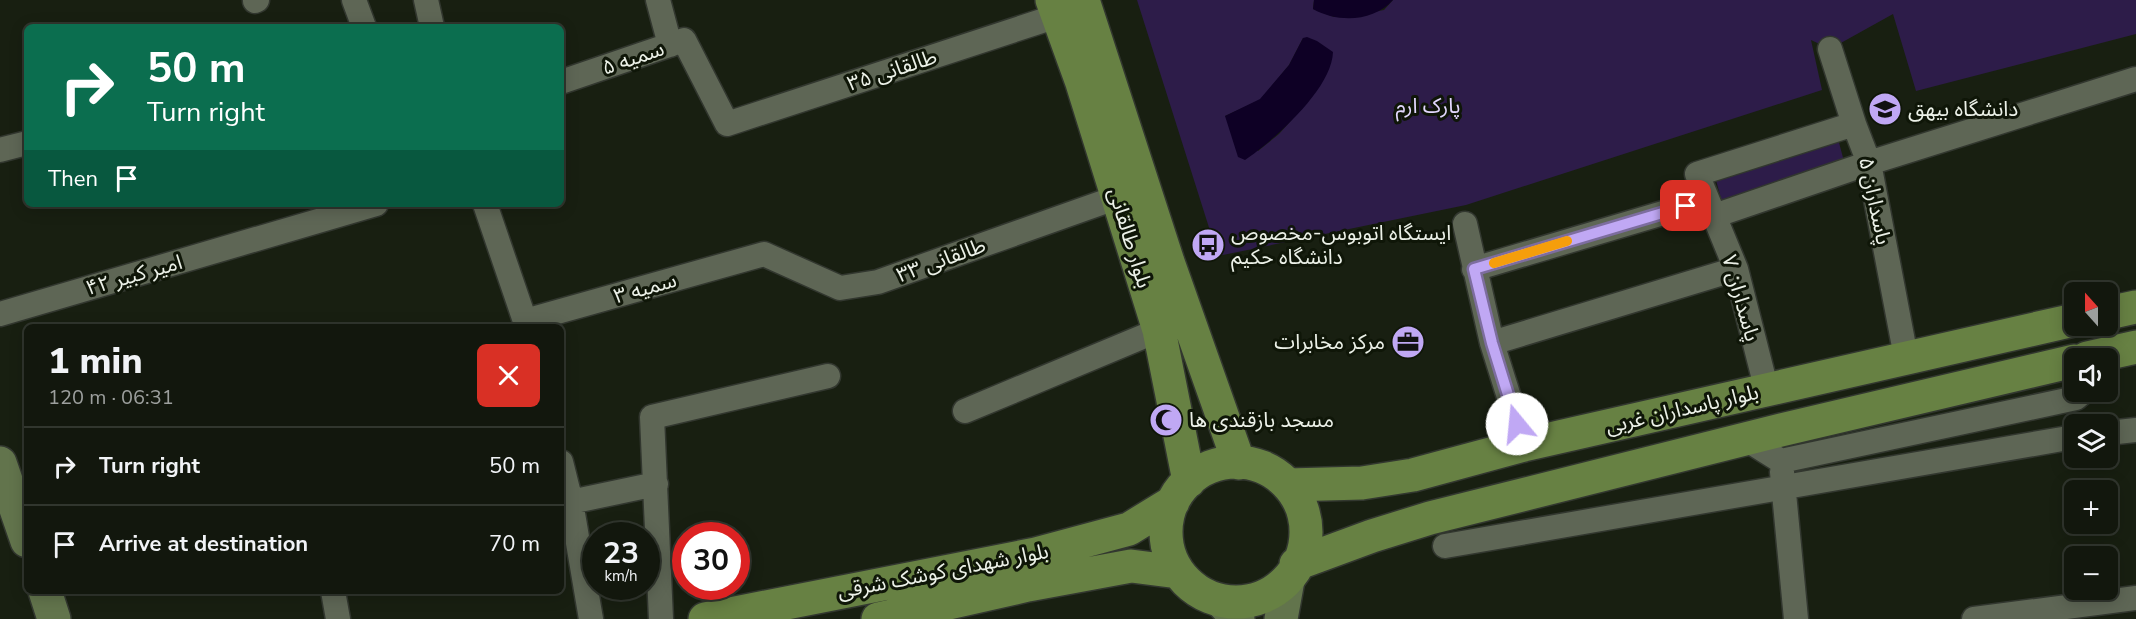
<!DOCTYPE html>
<html lang="en">
<head>
<meta charset="utf-8">
<style>
  body { margin:0; font-family:"Nunito Sans","Noto Sans Arabic",sans-serif; background:#1f241b; color:#f1f3f6; height:100vh; display:flex; flex-direction:column; font-size:22px; white-space:nowrap }
  * { box-sizing:border-box; margin:0 }
  p { font-size:20px; color:#9c9f9d }
  .icon { flex:none; width:33px; height:33px; fill:none; stroke:currentColor; stroke-width:2; stroke-linecap:round; stroke-linejoin:round }
  .map { position:relative; flex:1; overflow:hidden }
  .sheet { position:absolute; left:24px; top:324px; width:540px; height:270px; display:flex; flex-direction:column; background:#12170d; border-radius:9px; box-shadow:0 3px 15px #0003,0 0 0 2px #31362e }
  .sheet>* { flex:none }
  .hud { position:absolute; left:24px; top:24px; width:540px; height:183px; border-radius:9px; box-shadow:0 3px 15px #0003,0 0 0 2px #31362e; background:#0b6e4f; color:#fff; overflow:hidden }
  .needle { width:39px; rotate:339deg }
  .fabs { position:absolute; left:2064px; top:282px; display:grid; gap:12px }
  .fabs a { display:grid; place-items:center; width:54px; height:54px; border-radius:9px; background:#12170d; box-shadow:0 3px 15px #0003,0 0 0 2px #31362e; font-size:30px }
  .speed { position:absolute; left:582px; top:522px; display:flex; gap:12px; font-size:30px; font-weight:700; text-align:center }
  .speed>* { display:grid; place-content:center; width:78px; height:78px; border-radius:50%; background:#12170d; box-shadow:0 3px 15px #0003,0 0 0 2px #31362e; line-height:1 }
  .speed small { font-size:15px; font-weight:400 }
  .speed .limit { border:9px solid #d22; background:#fff; color:#111 }
  .pin { position:absolute; display:grid; place-items:center; width:51px; height:51px; color:#fff; margin:-26px; border-radius:12px; box-shadow:0 3px 9px #0006 }
  .me { position:absolute; width:66px; margin:-33px; rotate:343deg; stroke-linejoin:round; filter:drop-shadow(0 0 4px #0008) }
  .turn { display:flex; align-items:center; gap:21px; height:126px; padding:0 24px; font-size:27px }
  .turn .icon { width:78px; height:78px; stroke-width:2.5 }
  .turn b { display:block; font-size:42px; line-height:51px }
  .then { display:flex; align-items:center; height:57px; padding:0 24px; background:#0003; gap:12px; font-size:22px }
  .round { display:grid; place-items:center; flex:none; width:63px; height:63px; border-radius:9px; background:#1f241b }
  .head { display:flex; align-items:center; justify-content:space-between; height:102px; padding:0 24px }
  h1 { font-size:36px; font-weight:800; line-height:45px }
  ul { padding:0; list-style:none }
  li { display:flex; align-items:center; gap:18px; height:78px; padding:0 24px; border-top:2px solid #31362e }
  li div { flex:1 }
  li b { display:block; font-size:22px }
  li em { font-style:normal }
  .map>svg:first-child { display:block }
  .green { fill:#2d1c49; fill-rule:evenodd }
  .water { fill:#0e0025 }
  .lines { fill:none; stroke-linecap:round; stroke-linejoin:round }
  .street-casing { stroke:#32372f; stroke-width:27 }
  .secondary-casing { stroke:#32372f; stroke-width:36 }
  .primary-casing { stroke:#32372f; stroke-width:36 }
  .street { stroke:#5e6655; stroke-width:24 }
  .secondary { stroke:#62744c; stroke-width:33 }
  .primary { stroke:#678143; stroke-width:33 }
  .route-casing { stroke:#7d6d9f; stroke-width:15 }
  .route { stroke:#c0a8f4; stroke-width:10 }
  .slow { stroke:#f59e0b; stroke-width:10 }
  .labels { text-anchor:middle; dominant-baseline:central; stroke-width:6; stroke-linejoin:round; paint-order:stroke }
  .street-label { font-size:21px; fill:#ecf1e8; stroke:#0f1608 }
  .park-label { font-size:21px; fill:#e3d8ff; stroke:#0f1608 }
  .poi-label { font-size:21px; fill:#ecf1e8; stroke:#0f1608; text-anchor:start }
</style>
</head>
<body>
<div class="map">
<svg width="2136" height="619" viewBox="0 0 2136 619">
  <rect width="100%" height="100%" fill="#181f11"/>
  <!-- green -->
  <path class="green" d="M1137 0H1314L1313 9 1334 17H1345L1384 10 1393 0H2136V34L1916 91 1893 14 1830 49 1811 40 1822 90 1466 205 1218 256ZM1303 38 1297 114 1279 134 1258 151 1225 116 1260 100 1289 65Z
    M1837 135 1846 169 1723 206 1714 173Z"/>
  <!-- water -->
  <path class="water" d="M1314 0H1393C1373 22 1338 23 1313 9Z
    M1307 37 1317 41 1333 52C1332 89 1274 140 1245 160L1238 157 1225 116 1260 99 1289 65 1303 38Z"/>
  <g class="lines">
    <!-- street casing -->
    <g class="street-casing">
      <path id="street" d="M354 0 364 27
        M426 0 432 27
        M658 0 670 45
        M255 1 257 0
        M1830 49 1854 124 1869 163 1906 357
        M561 82 684 40 727 124 1057 16
        M0 150 27 143
        M485 204 527 327
        M1714 216 1869 163 2136 79
        M1465 224 1492 343 1524 445
        M1474 269 1707 200
        M0 314 376 204
        M525 321 764 254 840 288 878 282 1118 197
        M1492 343 1736 269
        M1767 391 1736 269 1697 174 1854 124
        M965 411 1159 330
        M2108 433 2136 430
        M1746 439 1781 461 2076 398 2083 392
        M561 462 571 502 591 619
        M1782 472 1796 619
        M561 504 656 484
        M1445 546 2074 437
        M333 591 338 619
        M661 619 652 417 828 376
        M1974 619 2136 598"/>
    </g>
    <!-- secondary casing -->
    <g class="secondary-casing">
      <path id="secondary" d="M0 463 27 541
        M45 591 54 619
        M1221 601 1238 619
        M1281 619 1288 580"/>
    </g>
    <!-- primary casing -->
    <g class="primary-casing">
      <path id="primary" d="M1052 0 1082 83 1159 330 1189 481
        M1083 0 1168 262 1239 463
        M2108 313 2136 307
        M2087 358 2136 347
        M1166 532a70 70 0 1 1 140 0a70 70 0 1 1-140 0Z
        M1288 485 1362 483 1413 475 1524 445 2074 320
        M1296 564 1372 536 1430 518 1781 430 2074 361
        M705 619 1036 554 1129 529 1173 502
        M878 619 1028 585 1131 566 1178 572"/>
    </g>
    <!-- street -->
    <use href="#street" class="street"/>
    <!-- secondary -->
    <use href="#secondary" class="secondary"/>
    <!-- primary -->
    <use href="#primary" class="primary"/>
  </g>
  <g class="lines">
    <!-- route casing -->
    <g class="route-casing">
      <path id="route" d="M1517 424 1492 343 1474 269 1686 206"/>
    </g>
    <!-- route -->
    <use href="#route" class="route"/>
    <!-- slow -->
    <path class="slow" d="M1494 263 1567 241"/>
  </g>
  <!-- icons -->
  <defs>
    <g id="university-disc" transform="scale(1.725)"><circle r="9.5" fill="#c0a8f4" stroke="#0f1608"/><path d="M0-5L7-2L0 1L-7-2ZM-4 1L0 2.5L4 1V4Q0 6-4 4Z" fill="#111"/></g>
    <g id="bus-disc" transform="scale(1.725)"><circle r="9.5" fill="#c0a8f4" stroke="#0f1608"/><path d="M-5-6H5V4H4V6H2V4H-2V6H-4V4H-5ZM-3.5-4V0h7V-4ZM-3.5 1.2v1.5H-2V1.2ZM2 1.2v1.5H3.5V1.2Z" fill="#111"/></g>
    <g id="office-disc" transform="scale(1.725)"><circle r="9.5" fill="#c0a8f4" stroke="#0f1608"/><path d="M-6-3h4V-5.5h4V-3h4V5H-6ZM-1-4.5V-3h2v-1.5ZM-6 0V1H6V0Z" fill="#111"/></g>
    <g id="mosque-disc" transform="scale(1.725)"><circle r="9.5" fill="#c0a8f4" stroke="#0f1608"/><path d="M3.5-4.9A6 6 0 1 0 3.5 4.9A5 5 0 1 1 3.5-4.9Z" fill="#111"/></g>
  </defs>
  <g fill-rule="evenodd">
    <use href="#university-disc" x="1885" y="109"/>
    <use href="#bus-disc" x="1208" y="245"/>
    <use href="#office-disc" x="1408" y="342"/>
    <use href="#mosque-disc" x="1166" y="420"/>
  </g>
  <g class="labels">
    <!-- street labels -->
    <g class="street-label">
      <text transform="translate(633 58) rotate(-19)">سمیه ۵</text>
      <text transform="translate(892 70) rotate(-18)">طالقانی ۳۵</text>
      <text transform="translate(1875 201) rotate(78)">پاسداران ۵</text>
      <text transform="translate(1130 238) rotate(73)">بلوار طالقانی</text>
      <text transform="translate(941 260) rotate(-20)">طالقانی ۳۳</text>
      <text transform="translate(134 275) rotate(-16)">امیر کبیر ۴۲</text>
      <text transform="translate(645 288) rotate(-16)">سمیه ۳</text>
      <text transform="translate(1741 298) rotate(74)">پاسداران ۷</text>
      <text transform="translate(1682 409) rotate(-13)">بلوار پاسداران غربی</text>
      <text transform="translate(943 571) rotate(-11)">بلوار شهدای کوشک شرقی</text>
    </g>
    <!-- park labels -->
    <g class="park-label">
      <text x="1428" y="106">پارک ارم</text>
    </g>
    <!-- poi labels -->
    <g class="poi-label">
      <text x="1908" y="109">دانشگاه بیهق</text>
      <text x="1231" y="233">ایستگاه اتوبوس-مخصوص<tspan x="1231" dy="24">دانشگاه حکیم</tspan></text>
      <text x="1385" y="342" text-anchor="end">مرکز مخابرات</text>
      <text x="1189" y="420">مسجد بازقندی ها</text>
    </g>
  </g>
</svg>
<div class="fabs">
<a><svg class="needle" viewBox="-14 -14 28 28"><path d="M0-13l5 13h-10z" fill="#e53935"/><path d="M0 13l5-13h-10z" fill="#9c9f9d"/></svg></a>
<a><svg class="icon" aria-label="sound" viewBox="0 0 24 24"><path d="M4 9h4l5-4v14l-5-4H4zM17 9q2 3 0 6"/></svg></a>
<a><svg class="icon" aria-label="layers" viewBox="0 0 24 24"><path d="M12 4l9 5-9 5-9-5zM3 14l9 5 9-5"/></svg></a>
<a>+</a>
<a>−</a>
</div>
<div class="speed"><div>23<small>km/h</small></div><div class="limit">30</div></div>
<div class="pin" style="left:1686px;top:206px;background:#d93025"><svg class="icon" aria-label="arrive" viewBox="0 0 24 24"><path d="M6 21V4h12l-3 4 3 4H6"/></svg></div>
<svg class="me" style="left:1517px;top:424px" viewBox="-20 -20 40 40"><circle r="19" fill="#fff"/><path d="M0-13L10 11 0 6-10 11z" fill="#c0a8f4"/></svg>
<div class="hud">
<div class="turn"><svg class="icon" aria-label="right" viewBox="0 0 24 24"><path d="M7 20v-9h11M14 6l5 5-5 5"/></svg><div><b>50 m</b>Turn right</div></div>
<div class="then">Then<svg class="icon" aria-label="arrive" viewBox="0 0 24 24"><path d="M6 21V4h12l-3 4 3 4H6"/></svg></div>
</div>
<section class="sheet">
<div class="head"><div><h1>1 min</h1><p>120 m · 06:31</p></div><a class="round" style="background:#d93025;color:#fff"><svg class="icon" aria-label="close" viewBox="0 0 24 24"><path d="M6 6l12 12M18 6L6 18"/></svg></a></div>
<ul>
<li><svg class="icon" aria-label="right" viewBox="0 0 24 24"><path d="M7 20v-9h11M14 6l5 5-5 5"/></svg><div><b>Turn right</b></div><em>50 m</em></li>
<li><svg class="icon" aria-label="arrive" viewBox="0 0 24 24"><path d="M6 21V4h12l-3 4 3 4H6"/></svg><div><b>Arrive at destination</b></div><em>70 m</em></li>
</ul>
</section>
</div>
</body>
</html>
